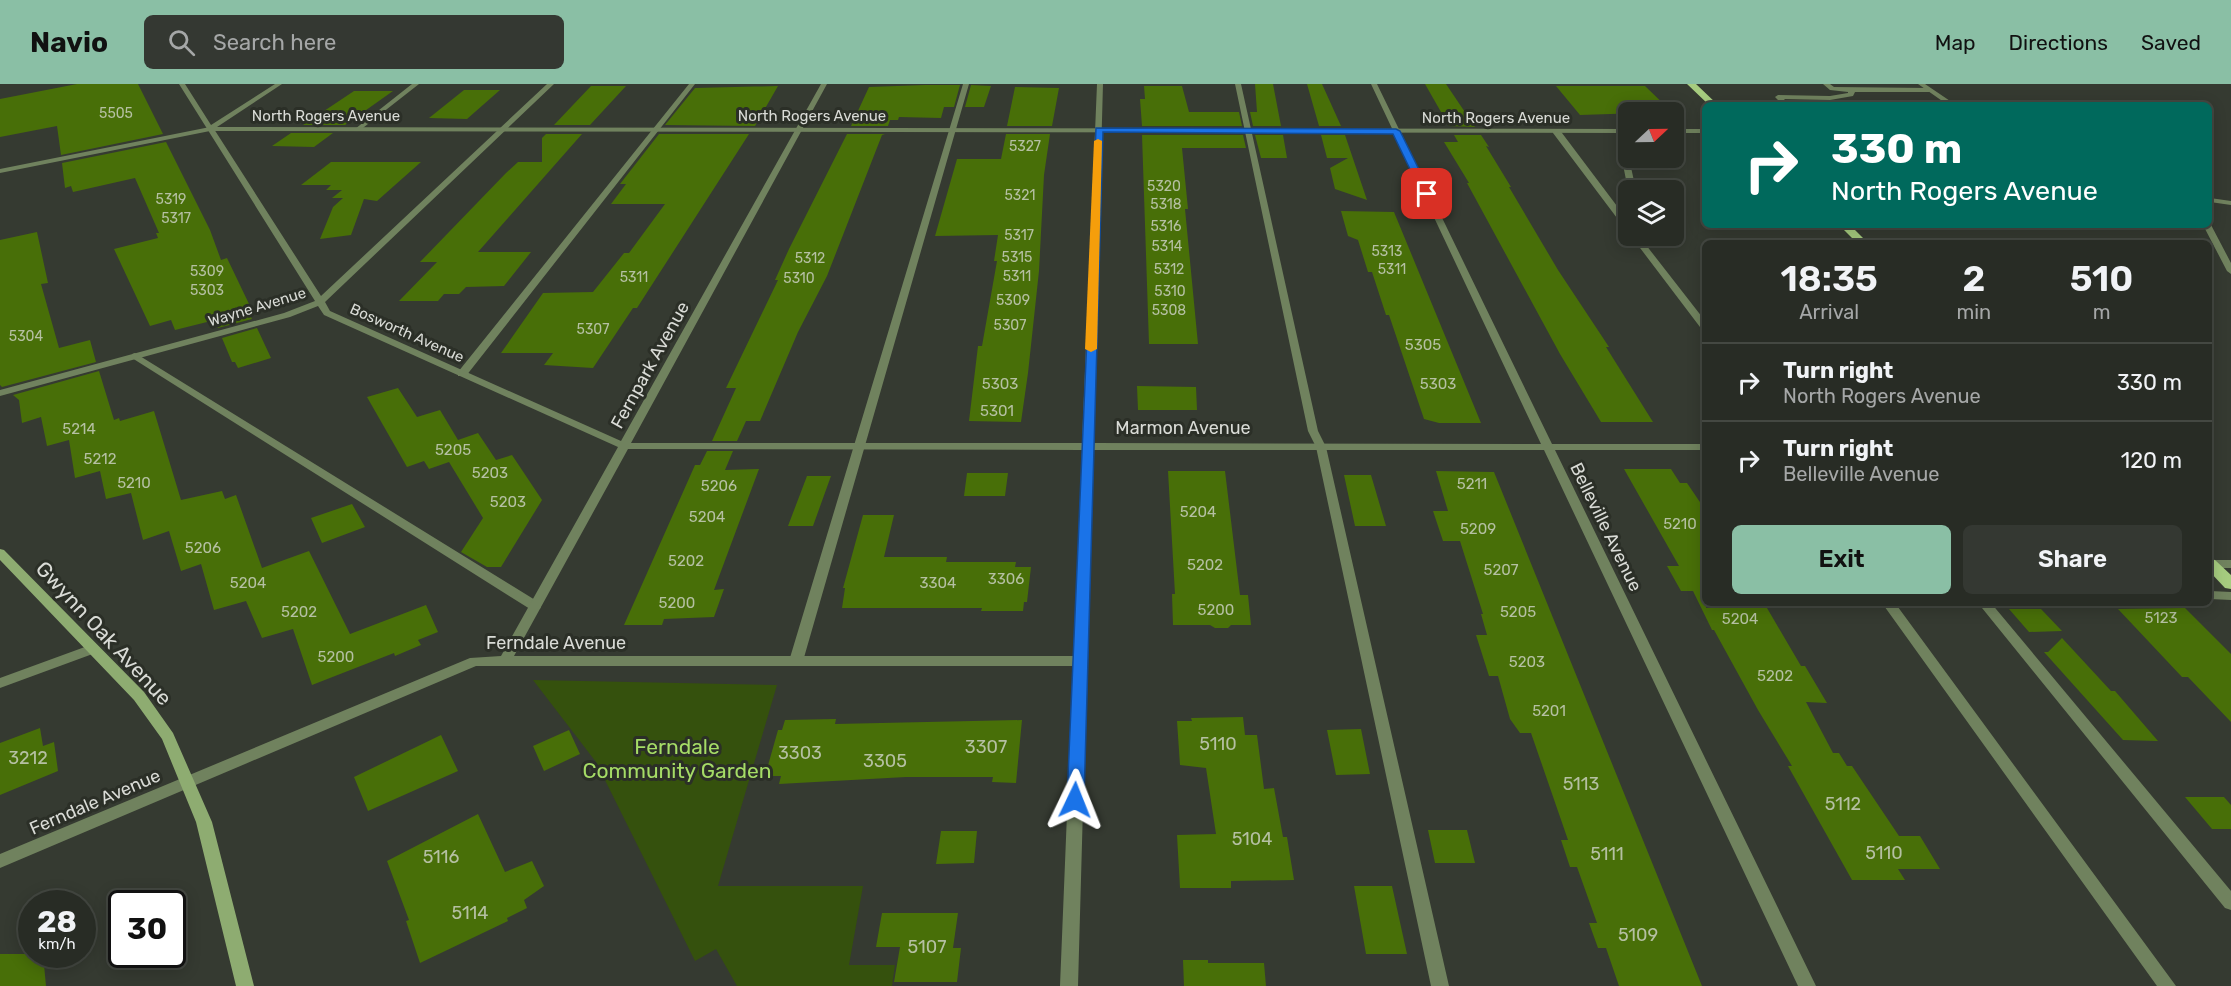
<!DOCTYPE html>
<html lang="en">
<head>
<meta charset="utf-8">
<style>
  body { margin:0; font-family:Rubik,sans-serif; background:#343832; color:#f1f3f6; height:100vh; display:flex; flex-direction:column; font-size:22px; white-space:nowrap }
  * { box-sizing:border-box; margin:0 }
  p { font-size:20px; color:#a5a7a7 }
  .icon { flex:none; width:33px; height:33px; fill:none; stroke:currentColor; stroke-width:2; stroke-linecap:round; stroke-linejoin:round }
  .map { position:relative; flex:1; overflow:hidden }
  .side { position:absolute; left:1702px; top:156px; width:510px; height:366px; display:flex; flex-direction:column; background:#282c25; border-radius:9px; box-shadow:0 3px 15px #0003,0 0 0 2px #444842 }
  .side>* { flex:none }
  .top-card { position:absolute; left:1702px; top:18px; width:510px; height:126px; border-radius:9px; box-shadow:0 3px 15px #0003,0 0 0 2px #444842; background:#00695c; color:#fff; overflow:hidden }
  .needle { width:39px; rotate:68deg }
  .tools { position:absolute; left:1618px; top:18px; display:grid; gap:12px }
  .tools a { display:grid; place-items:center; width:66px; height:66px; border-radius:9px; background:#282c25; box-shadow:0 3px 15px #0003,0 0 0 2px #444842; font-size:30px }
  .speed { position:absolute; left:18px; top:806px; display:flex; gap:12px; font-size:30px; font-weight:700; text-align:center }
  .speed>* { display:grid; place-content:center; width:78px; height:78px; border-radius:50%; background:#282c25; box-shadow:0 3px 15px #0003,0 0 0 2px #444842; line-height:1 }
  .speed small { font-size:15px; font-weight:400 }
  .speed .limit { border:3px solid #111; border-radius:9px; background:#fff; color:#111 }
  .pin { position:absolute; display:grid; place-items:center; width:51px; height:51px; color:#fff; margin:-26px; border-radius:12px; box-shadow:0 3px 9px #0006 }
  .me { position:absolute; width:66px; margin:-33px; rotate:2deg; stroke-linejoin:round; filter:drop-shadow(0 0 4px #0008) }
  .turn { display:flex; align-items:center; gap:21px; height:126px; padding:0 30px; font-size:27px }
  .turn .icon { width:78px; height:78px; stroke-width:2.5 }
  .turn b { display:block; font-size:42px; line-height:51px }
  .eta { display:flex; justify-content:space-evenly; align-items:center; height:102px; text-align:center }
  .eta b { font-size:36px; font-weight:600; line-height:42px }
  .cta { display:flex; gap:12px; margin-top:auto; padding:12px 30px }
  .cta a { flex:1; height:69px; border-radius:9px; background:#8abfa5; color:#111; font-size:24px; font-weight:600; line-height:69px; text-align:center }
  .cta a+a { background:#343832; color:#f1f3f6 }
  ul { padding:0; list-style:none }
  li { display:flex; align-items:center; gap:18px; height:78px; padding:0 30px; border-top:2px solid #444842 }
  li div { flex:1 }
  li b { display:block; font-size:22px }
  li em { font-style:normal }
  header { display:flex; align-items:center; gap:36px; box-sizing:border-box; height:84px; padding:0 30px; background:#8abfa5; color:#111 }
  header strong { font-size:28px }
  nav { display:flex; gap:33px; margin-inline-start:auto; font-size:21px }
  .search { width:420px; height:54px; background:#343832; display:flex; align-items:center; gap:15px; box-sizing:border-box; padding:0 21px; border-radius:9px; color:#a5a7a7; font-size:22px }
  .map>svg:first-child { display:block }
  .green { fill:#35510d }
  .building { fill:#486f08 }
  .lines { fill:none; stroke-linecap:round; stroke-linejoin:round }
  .service { fill:#70825e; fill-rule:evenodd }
  .minor { fill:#70825e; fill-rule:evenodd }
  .tertiary { fill:#70825e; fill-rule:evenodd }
  .secondary { fill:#8eac71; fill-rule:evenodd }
  .primary { fill:#a6cc7f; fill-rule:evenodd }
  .route { fill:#1a73e8; stroke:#114b97; stroke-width:1.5 }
  .slow { fill:#f59e0b }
  .labels { text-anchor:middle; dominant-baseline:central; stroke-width:6; stroke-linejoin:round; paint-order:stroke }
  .far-number-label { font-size:14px; fill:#b5c0a2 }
  .far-street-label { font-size:15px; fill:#d9dbd6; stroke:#2b2f27 }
  .number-label { font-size:15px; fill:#b5c0a2 }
  .street-label { font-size:18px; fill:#d9dbd6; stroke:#2b2f27 }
  .near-number-label { font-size:18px; fill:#b5c0a2 }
  .near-street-label { font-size:21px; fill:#d9dbd6; stroke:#2b2f27 }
  .near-park-label { font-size:21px; fill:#a5dc66; stroke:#2b2f27 }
</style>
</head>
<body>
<header>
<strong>Navio</strong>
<div class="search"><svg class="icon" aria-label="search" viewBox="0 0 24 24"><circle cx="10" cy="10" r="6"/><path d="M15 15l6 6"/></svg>Search here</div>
<nav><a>Map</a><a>Directions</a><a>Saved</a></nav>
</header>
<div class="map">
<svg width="2231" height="902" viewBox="0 0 2231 902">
  <rect width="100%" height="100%" fill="#353a31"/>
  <!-- green -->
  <path class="green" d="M533 596 777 601 718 802H863L849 881H895L892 902H737L716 865 695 877 596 678Z"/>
  <!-- building -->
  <path class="building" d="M77 0H138L163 50 61 71 57 42 0 53V15Z
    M1255 0H1273L1281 42H1253L1250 28H1257Z
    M1307 0H1322L1341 42H1319Z
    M1425 0H1446L1475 43 1449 42Z
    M925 1H960L954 23H944L941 34 899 33 898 36H890L888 42H851L869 3Z
    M971 1 991 2 984 23H965Z
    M591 2H626L590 41H554Z
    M778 2 755 42 665 41 695 4Z
    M1144 2H1182L1189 28H1239L1242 42H1142L1140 15H1145Z
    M1556 2H1645L1672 28 1580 31Z
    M1015 3 1059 4 1052 42H1007Z
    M464 6H500L467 35 429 34Z
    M354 7H393L345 41H303Z
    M291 49H333L314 63 272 62Z
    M546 50H582L478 168H531L504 202 466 203 459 210H444L438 217H399L437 178H420L506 89 518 78H542V54Z
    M659 50H749L637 224H633L593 284 544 281 553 269H501L543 209 593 208 624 169H629L665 120H611L626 100H620Z
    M847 50H885L882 51 827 192 798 248 760 337H746L737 357H712L736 304H726L778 196H775L789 165Z
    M1006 50H1050L1044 91 1039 187 1028 289 1021 338 969 337 978 262H982L997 177H994L998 151 935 152 957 75H1001Z
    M1142 51H1243L1246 64H1182L1188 125H1185L1198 260H1149Z
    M1255 51H1283L1287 74H1261Z
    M1321 51H1345L1367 116 1335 105 1330 84 1348 74H1327Z
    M1454 51H1481L1489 63 1486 62 1511 103H1509L1558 186 1609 263H1606L1653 338H1601L1560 270 1467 99H1469L1444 58H1458Z
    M166 58 210 146 221 176 227 174 250 222 246 223 252 235 218 244 215 236 175 246 171 236 150 242 114 165 158 154 156 149H159L135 94 73 108 71 102 65 104 62 79Z
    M331 78H421L377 117 364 115 351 151 320 155 333 123 343 114H332L342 106H326L331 101H301Z
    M1341 127 1394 128 1481 339H1439L1424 335 1389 231H1386L1372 188H1368L1358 156 1348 152Z
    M37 148 48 199 41 200 59 264 90 256 96 278 2 303 0 301V156Z
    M257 244 271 274 238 284 235 278H232L222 254Z
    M99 287 114 336 119 334 120 337 154 327 181 416 222 407 225 415 236 411 262 484 309 467 350 550 426 521 438 548 418 556 421 561 395 572 394 569 312 601 293 545 262 554 246 517 214 526 201 480 181 487 169 447 143 456 131 409 106 415 100 387 75 394 69 356 47 362 41 333 22 339 19 316 13 311Z
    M1137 302 1196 303 1197 326H1138Z
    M398 304 417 333 440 326 458 356 478 349 496 376 512 371 542 416 501 483H487L461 468 483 434 449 378 429 385 424 377 407 383 367 313Z
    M707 367H733L725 386 759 385 714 506 724 505 714 533 664 535 662 541H624L695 381H700Z
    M1624 385H1671L1680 399H1687L1706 427V524H1767L1801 582H1805L1827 619 1806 618 1833 669H1839L1847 682H1852L1899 752H1920L1940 785H1898L1905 796H1852L1788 682H1792L1758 626 1714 546H1712L1693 507H1681L1667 482H1679Z
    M1168 387H1225L1240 511H1248L1251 541H1231L1228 544H1215L1210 541H1173L1172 510H1175Z
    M1436 387 1494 388 1702 902H1619L1606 864H1598L1589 839H1597L1577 783H1570L1561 756H1568L1531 649H1520L1510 635 1498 592H1489L1476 551H1487L1481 530H1483L1460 457H1443L1433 427H1448Z
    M967 389H1008L1005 412H964Z
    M1344 391H1371L1386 442H1355Z
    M807 392H831L813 442H788Z
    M352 420 365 443 322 459 311 434Z
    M863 431H894L884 473H947L946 478H1016L1015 483H1031L1027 518H1024L1023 527H981L982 524H842L845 504H843Z
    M2185 524 2231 570V638L2188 593H2182L2118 525Z
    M2009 525H2041L2062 547 2029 548Z
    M2062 554 2111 607H2115L2158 657 2123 656 2044 568H2048Z
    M1243 633 1245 651H1257L1264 705 1274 704 1283 753H1287L1294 796 1231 797V804H1180L1177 751 1216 750 1206 684 1180 681 1177 637H1192L1191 634Z
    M836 635 835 640 1022 636 1016 699 992 698 993 693H906L779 700 781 692H765L778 646H782L785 636Z
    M40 644 43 662 54 658 58 687 0 711V659Z
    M1361 645 1370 690 1336 691 1327 646Z
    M569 646 580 670 544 687 533 662Z
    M441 651 458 687 368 727 354 693Z
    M2185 713H2224L2231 721V745H2212Z
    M478 730 505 788 532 777 544 802 524 816 527 824 507 834 508 837 420 879 406 837 409 836 387 777Z
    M1428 746H1467L1475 779H1435Z
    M941 747H977L974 779 936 780Z
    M1354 802H1392L1407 870H1366Z
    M882 829H958L953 864H961L957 898H894L900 863H876Z
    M0 870H43L46 902H0Z
    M1183 876H1208V879H1264L1266 902H1184Z"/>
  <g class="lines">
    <!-- service -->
    <path class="service" d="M412 0H419L359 47H355V45Z
      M689 0H695L466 292H458V288Z
      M963 0H969L803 577 801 580H791L789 577Z
      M1235 0H1241L1318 347 1326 363 1449 902H1431L1316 363 1308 347Z
      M1823 0H1830L1834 3 1929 4 1932 6 1929 8H1855L1853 12 1830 16 1784 15 1790 21H1783L1775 13 1778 11 1830 12 1848 9V8L1830 6Z
      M1553 45H1559L1629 138V146H1626L1553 49Z
      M1616 45 1623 47 1636 106H1628Z
      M1631 152H1639L1706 238V248L1703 247Z
      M135 269 540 519 541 522 540 525H530L132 274V270Z
      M2210 507 2231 508V516L2210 515Z
      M1882 519H1895L2176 902H2157Z
      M1978 519H1991L2231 807V826L2225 824Z
      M93 560 98 562 100 565 98 568 0 604V594Z"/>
    <!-- minor -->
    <path class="minor" d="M179 0H185L211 41 275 0H282L214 45 321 212 547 0H554L325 218 330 227 621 357 821 0H827L631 359H1082L1097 0H1103L1093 359 1541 360 1371 0H1377L1552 360H1706V366H1555L1816 902H1798L1544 366H1093L1078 902H1060L1073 582H476L0 784V770L470 574 501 572 618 363 324 231 318 222 290 233 0 312V306L284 229 315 217ZM628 365 1082 366 1074 572H514Z
      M1918 0H1925L1956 21H1948Z
      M2210 139 2231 179V190L2227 187 2203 141H2210Z
      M2210 476H2231V484H2210Z"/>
    <!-- tertiary -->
    <path class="tertiary" d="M210 43 1629 45V49L210 47 0 89V85Z
      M1674 45H1706V49H1674Z
      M2210 114 2231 117V121L2210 118Z"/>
    <!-- secondary -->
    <path class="secondary" d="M0 465 4 466 144 608 173 649 212 738 254 902H236L196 738 162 655 134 616 0 476Z"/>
    <!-- primary -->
    <path class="primary" d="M1687 0H1696L1718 21H1709Z
      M1839 141H1850L1868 159H1857Z
      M2210 475 2215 476 2231 491V505L2225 504 2210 488Z"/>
  </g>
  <!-- route -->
  <path class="route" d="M1096 44 1396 45 1400 47 1431 110 1427 113 1422 110 1393 50 1103 48 1084 716 1081 721H1069L1067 716Z"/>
  <!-- slow -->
  <path class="slow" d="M1098 55 1102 57 1097 265 1091 268 1085 265 1094 57Z"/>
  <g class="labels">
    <!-- far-number labels -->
    <g class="far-number-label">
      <text x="116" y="29">5505</text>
      <text x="1025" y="62">5327</text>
      <text x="1164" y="102">5320</text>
      <text x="1020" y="111">5321</text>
      <text x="171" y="115">5319</text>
      <text x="1166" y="120">5318</text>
      <text x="176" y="134">5317</text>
      <text x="1166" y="142">5316</text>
      <text x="1019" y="151">5317</text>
      <text x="1167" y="162">5314</text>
      <text x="1387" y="167">5313</text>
      <text x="1017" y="173">5315</text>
      <text x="810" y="174">5312</text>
      <text x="1169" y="185">5312</text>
      <text x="1392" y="185">5311</text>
      <text x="207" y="187">5309</text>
      <text x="1017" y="192">5311</text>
      <text x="634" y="193">5311</text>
      <text x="799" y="194">5310</text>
      <text x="207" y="206">5303</text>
      <text x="1170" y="207">5310</text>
      <text x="1013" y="216">5309</text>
      <text x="1169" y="226">5308</text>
      <text x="1010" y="241">5307</text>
      <text x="593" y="245">5307</text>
      <text x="26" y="252">5304</text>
    </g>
    <!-- far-street labels -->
    <g class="far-street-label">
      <text x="326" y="32">North Rogers Avenue</text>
      <text x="812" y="32">North Rogers Avenue</text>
      <text x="1496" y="34">North Rogers Avenue</text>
      <text transform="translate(257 223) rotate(-17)">Wayne Avenue</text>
      <text transform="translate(407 249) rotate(24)">Bosworth Avenue</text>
    </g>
    <!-- number labels -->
    <g class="number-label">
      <text x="1423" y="261">5305</text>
      <text x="1000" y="300">5303</text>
      <text x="1438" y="300">5303</text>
      <text x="997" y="327">5301</text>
      <text x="79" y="345">5214</text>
      <text x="453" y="366">5205</text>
      <text x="100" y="375">5212</text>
      <text x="490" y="389">5203</text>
      <text x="134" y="399">5210</text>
      <text x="1472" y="400">5211</text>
      <text x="719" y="402">5206</text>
      <text x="508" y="418">5203</text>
      <text x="1198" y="428">5204</text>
      <text x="707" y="433">5204</text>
      <text x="1680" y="440">5210</text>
      <text x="1478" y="445">5209</text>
      <text x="203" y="464">5206</text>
      <text x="686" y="477">5202</text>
      <text x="1205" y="481">5202</text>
      <text x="1501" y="486">5207</text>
      <text x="1006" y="495">3306</text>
      <text x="248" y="499">5204</text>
      <text x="938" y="499">3304</text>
      <text x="677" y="519">5200</text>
      <text x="1216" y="526">5200</text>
      <text x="299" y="528">5202</text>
      <text x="1518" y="528">5205</text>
      <text x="2161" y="534">5123</text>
      <text x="1740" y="535">5204</text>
      <text x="336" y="573">5200</text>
      <text x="1527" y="578">5203</text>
      <text x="1775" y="592">5202</text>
      <text x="1549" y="627">5201</text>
    </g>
    <!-- street labels -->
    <g class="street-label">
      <text transform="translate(650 281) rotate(-61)">Fernpark Avenue</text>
      <text x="1183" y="344">Marmon Avenue</text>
      <text transform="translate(1606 443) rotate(64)">Belleville Avenue</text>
      <text x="556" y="559">Ferndale Avenue</text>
      <text transform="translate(95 718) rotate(-23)">Ferndale Avenue</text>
    </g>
    <!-- near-number labels -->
    <g class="near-number-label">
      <text x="1218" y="660">5110</text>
      <text x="986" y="663">3307</text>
      <text x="800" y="669">3303</text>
      <text x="28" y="674">3212</text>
      <text x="885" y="677">3305</text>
      <text x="1581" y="700">5113</text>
      <text x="1843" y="720">5112</text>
      <text x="1252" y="755">5104</text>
      <text x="1884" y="769">5110</text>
      <text x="1607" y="770">5111</text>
      <text x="441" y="773">5116</text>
      <text x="470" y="829">5114</text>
      <text x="1638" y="851">5109</text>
      <text x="927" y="863">5107</text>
    </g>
    <!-- near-street labels -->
    <g class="near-street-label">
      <text transform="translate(104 549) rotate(47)">Gwynn Oak Avenue</text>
    </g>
    <!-- near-park labels -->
    <g class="near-park-label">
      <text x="677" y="662">Ferndale<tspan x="677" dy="24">Community Garden</tspan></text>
    </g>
  </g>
</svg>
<div class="tools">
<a><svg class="needle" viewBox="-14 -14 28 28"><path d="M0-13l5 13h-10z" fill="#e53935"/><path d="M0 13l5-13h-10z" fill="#a5a7a7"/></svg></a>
<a><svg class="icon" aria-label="layers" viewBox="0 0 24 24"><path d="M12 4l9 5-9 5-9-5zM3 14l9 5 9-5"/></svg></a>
</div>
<div class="speed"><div>28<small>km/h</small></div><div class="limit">30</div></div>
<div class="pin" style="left:1427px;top:110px;background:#d93025"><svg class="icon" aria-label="arrive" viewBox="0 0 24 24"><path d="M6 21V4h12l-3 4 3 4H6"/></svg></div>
<svg class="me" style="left:1075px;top:716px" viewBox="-20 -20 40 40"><path d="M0-17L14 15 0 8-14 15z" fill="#1a73e8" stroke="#fff" stroke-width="4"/></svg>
<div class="top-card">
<div class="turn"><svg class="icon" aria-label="right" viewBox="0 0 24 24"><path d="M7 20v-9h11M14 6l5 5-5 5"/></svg><div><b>330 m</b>North Rogers Avenue</div></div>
</div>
<section class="side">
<div class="eta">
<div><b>18:35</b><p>Arrival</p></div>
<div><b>2</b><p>min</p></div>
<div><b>510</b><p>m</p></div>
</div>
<ul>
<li><svg class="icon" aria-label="right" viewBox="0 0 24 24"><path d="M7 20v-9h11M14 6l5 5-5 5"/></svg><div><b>Turn right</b><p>North Rogers Avenue</p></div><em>330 m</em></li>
<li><svg class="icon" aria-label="right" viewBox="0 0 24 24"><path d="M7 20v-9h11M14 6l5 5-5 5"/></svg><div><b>Turn right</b><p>Belleville Avenue</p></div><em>120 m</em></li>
</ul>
<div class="cta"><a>Exit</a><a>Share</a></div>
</section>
</div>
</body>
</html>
